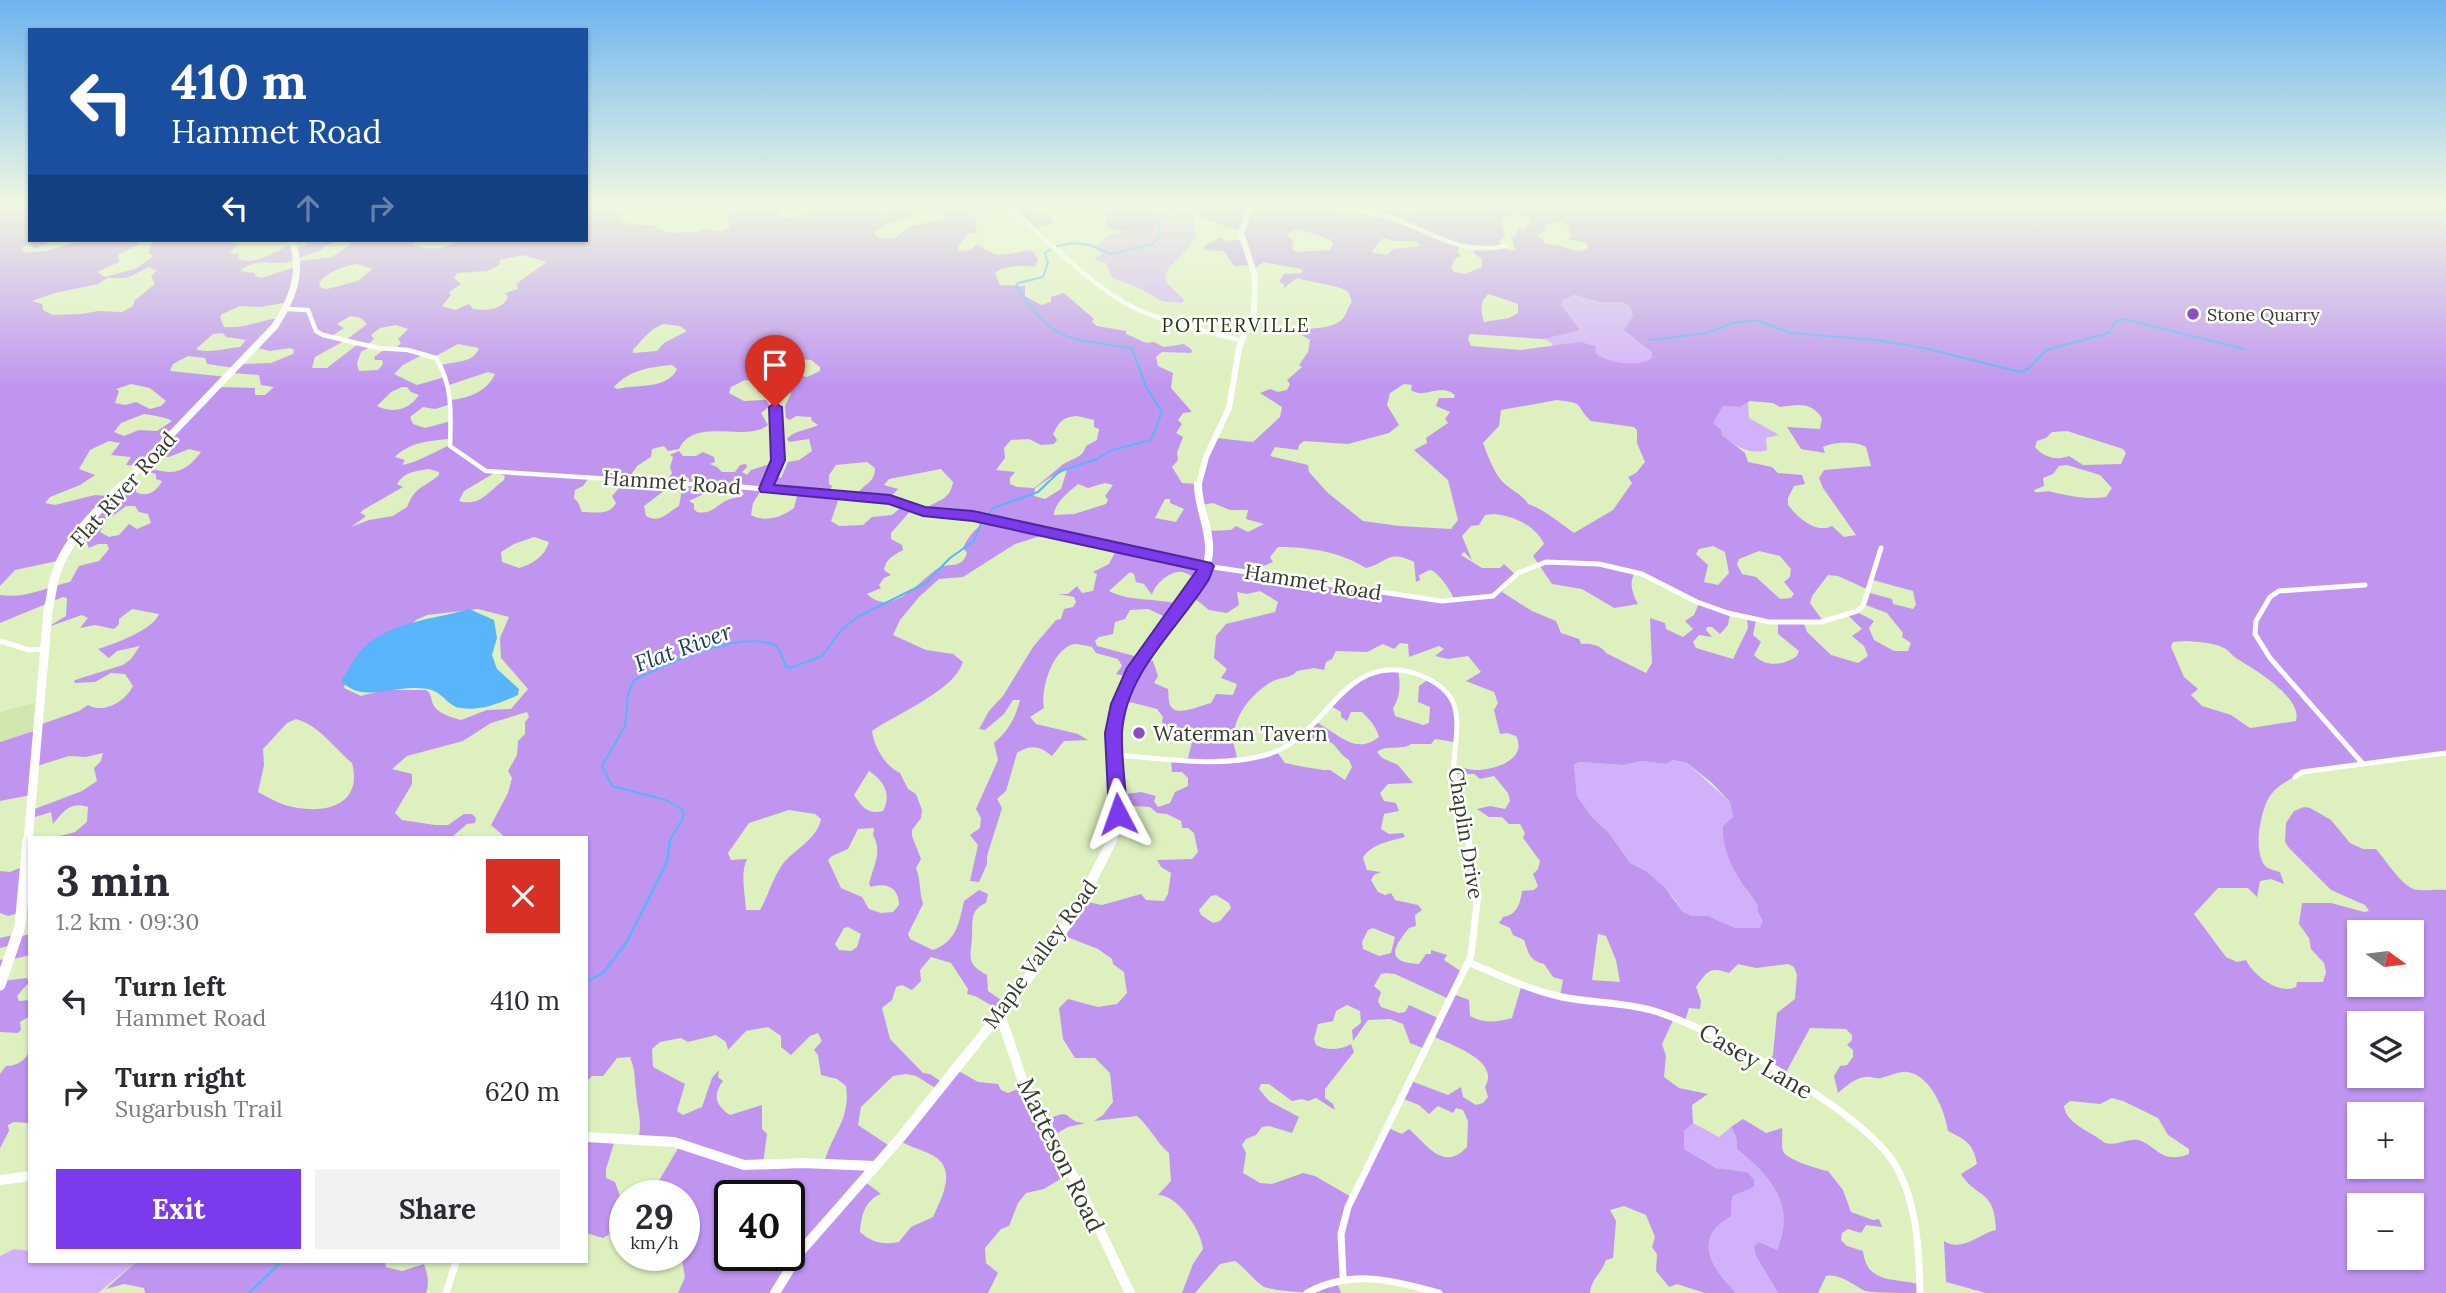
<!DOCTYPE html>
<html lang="en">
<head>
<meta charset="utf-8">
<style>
  body { margin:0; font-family:Lora,serif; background:#f2f2f3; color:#2b2b33; height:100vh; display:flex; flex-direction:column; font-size:26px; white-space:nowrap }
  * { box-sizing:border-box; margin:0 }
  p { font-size:23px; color:#7c7c81 }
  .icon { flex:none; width:38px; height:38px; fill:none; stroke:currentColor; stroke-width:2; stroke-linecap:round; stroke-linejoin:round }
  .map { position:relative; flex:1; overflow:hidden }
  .sheet { position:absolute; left:28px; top:836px; width:560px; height:427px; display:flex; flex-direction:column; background:#fff; border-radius:0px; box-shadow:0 2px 5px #0004 }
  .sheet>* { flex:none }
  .top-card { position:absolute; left:28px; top:28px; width:560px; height:214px; border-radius:0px; box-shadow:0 2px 5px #0004; background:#1a4fa0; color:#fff; overflow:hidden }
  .needle { width:46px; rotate:104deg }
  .buttons { position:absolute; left:2347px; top:920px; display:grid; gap:14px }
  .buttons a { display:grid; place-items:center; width:77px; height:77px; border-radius:0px; background:#fff; box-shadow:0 2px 5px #0004; font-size:35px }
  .speed { position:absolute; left:609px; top:1180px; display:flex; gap:14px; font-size:35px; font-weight:700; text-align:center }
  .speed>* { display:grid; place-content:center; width:91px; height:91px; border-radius:50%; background:#fff; box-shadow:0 2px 5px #0004; line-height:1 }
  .speed small { font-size:18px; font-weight:400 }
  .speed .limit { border:4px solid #111; border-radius:10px; background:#fff; color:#111 }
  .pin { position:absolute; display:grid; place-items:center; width:60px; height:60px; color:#fff; margin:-72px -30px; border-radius:50% 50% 50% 0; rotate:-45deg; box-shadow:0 0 7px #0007 }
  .pin .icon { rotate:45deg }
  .me { position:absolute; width:77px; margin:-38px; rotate:356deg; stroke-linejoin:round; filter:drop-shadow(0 0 5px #0008) }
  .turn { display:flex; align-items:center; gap:24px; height:147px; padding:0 28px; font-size:32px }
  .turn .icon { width:91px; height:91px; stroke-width:2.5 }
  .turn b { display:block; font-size:49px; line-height:60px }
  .lanes { display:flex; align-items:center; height:66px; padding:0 28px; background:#0003; justify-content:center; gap:35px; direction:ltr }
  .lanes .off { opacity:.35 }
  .round { display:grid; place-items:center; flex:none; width:74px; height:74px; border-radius:0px; background:#f2f2f3 }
  .summary { display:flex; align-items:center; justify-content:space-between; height:119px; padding:0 28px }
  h1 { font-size:42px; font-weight:700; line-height:52px }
  .primary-button { display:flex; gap:14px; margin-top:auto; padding:14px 28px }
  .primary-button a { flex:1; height:80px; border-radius:0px; background:#7c3aed; color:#fff; font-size:28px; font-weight:700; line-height:80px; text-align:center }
  .primary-button a+a { background:#f2f2f3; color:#2b2b33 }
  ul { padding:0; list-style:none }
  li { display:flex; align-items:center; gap:21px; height:91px; padding:0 28px }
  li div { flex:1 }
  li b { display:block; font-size:26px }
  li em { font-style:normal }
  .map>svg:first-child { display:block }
  .built { fill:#d2e7ae }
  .green { fill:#d2b1fb }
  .forest { fill:#bf95f0; fill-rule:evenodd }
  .water { fill:#58b4fb }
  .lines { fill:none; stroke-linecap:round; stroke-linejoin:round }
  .stream-far1 { stroke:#58b4fb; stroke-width:2 }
  .stream { stroke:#58b4fb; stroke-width:2.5 }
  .street-far2 { stroke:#fff; stroke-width:4.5 }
  .street-far1 { stroke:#fff; stroke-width:5 }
  .street { stroke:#fff; stroke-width:7 }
  .secondary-far2 { stroke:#fff; stroke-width:6 }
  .secondary-far1 { stroke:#fff; stroke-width:8 }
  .secondary { stroke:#fff; stroke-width:10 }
  .primary-far2 { stroke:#fff; stroke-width:7 }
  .primary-far1 { stroke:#fff; stroke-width:9 }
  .primary { stroke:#fff; stroke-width:11 }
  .route { fill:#7c3aed; stroke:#51269a; stroke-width:2 }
  .poi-dot { fill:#8a4ec4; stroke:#fff; stroke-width:2.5 }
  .labels { text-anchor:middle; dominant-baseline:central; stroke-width:5; stroke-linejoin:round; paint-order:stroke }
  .far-poi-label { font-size:18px; fill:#353c29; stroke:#fff; text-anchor:start }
  .far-neighbourhood-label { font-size:19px; letter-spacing:2px; fill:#273407; stroke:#fff }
  .street-label { font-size:21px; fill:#353c29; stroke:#fff }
  .poi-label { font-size:21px; fill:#353c29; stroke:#fff; text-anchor:start }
  .water-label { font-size:23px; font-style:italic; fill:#193e5b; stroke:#fff }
  .near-street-label { font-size:24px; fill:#353c29; stroke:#fff }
</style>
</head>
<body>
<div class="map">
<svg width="2446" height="1293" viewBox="0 0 2446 1293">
  <rect width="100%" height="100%" fill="#ddf0be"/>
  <!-- built -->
  <path class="built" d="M41 701 39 729 0 742V712Z"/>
  <!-- green -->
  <path class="green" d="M1155 207H1200L1193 208 1196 236 1191 245 1168 269 1165 276 1167 283 1184 300 1182 303 1162 301 1141 289 1118 280 1111 276 1106 263 1094 259 1102 254 1095 248 1107 236 1156 222 1160 214Z
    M1573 295 1604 302H1623L1630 307 1633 316 1661 362 1638 381C1614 366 1582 341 1552 346V343L1544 339 1566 333 1556 318 1563 300Z
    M1748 402 1749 418 1779 435 1766 438 1767 450C1745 457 1724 439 1712 423L1723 406 1740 407Z
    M1672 760 1687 763 1730 802 1747 891 1758 905 1757 910 1764 921 1760 928H1736L1708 916H1692L1683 912 1673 897 1646 871 1630 863 1609 833 1592 817 1577 796 1574 765 1579 762 1623 765 1642 761 1666 764Z
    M1693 1123 1719 1137 1731 1127 1736 1136 1737 1149C1771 1177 1796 1204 1777 1250L1759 1242 1756 1256 1778 1293H1736C1722 1278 1698 1253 1714 1230 1717 1225 1726 1220 1731 1216L1732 1197 1754 1186 1747 1172 1716 1168 1684 1149V1131Z
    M14 1249 30 1251V1262H136L98 1293H0V1256Z"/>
  <!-- forest -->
  <path class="forest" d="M0 207H30V240H43L48 243 34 249 30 244 21 248 23 252C54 254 70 240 96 240L98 243 104 240H139L137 245 118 255 119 262 97 272 105 277 135 269 154 256 148 253 152 243 150 240 228 241 238 244 230 253 239 254 238 259C259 266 276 249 293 244L296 248 307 245V240H339L324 246 323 250C313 252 304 256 296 260 276 268 257 255 240 271L255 273V276L261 278 298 266 300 261 332 257 351 244V240H417L413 245C426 250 447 251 457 240H586V207H632L618 219 630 224 652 225 668 233 698 232 705 228 719 232 729 228 730 223 726 221 729 213 722 207H791L781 210 780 216C788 219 798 218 805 213L804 207H874L886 211 896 207H921L908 219 890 222 873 233 879 238H895L911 226 944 219 943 212 935 210 936 207H990L988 215 979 213 970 216 977 221 975 226 978 234 968 233 958 247V251L970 250 978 244C996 261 1009 253 1032 250L1038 259 1035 267C1023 265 1004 265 995 273L1000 285 1025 286V296L1041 305 1051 302V297L1064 293 1094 319 1092 322 1097 326 1126 331V334L1146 343 1154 342 1164 347 1184 344 1192 350 1191 353 1162 352 1156 357 1158 366 1173 373 1171 388 1192 412 1183 413 1178 420 1182 424 1176 433 1183 437 1177 453 1178 460 1172 467 1182 483 1197 484 1216 438 1253 442 1280 417 1282 407 1260 393 1270 389 1278 392 1287 390 1290 384 1287 380 1302 367 1299 365 1308 352 1310 340 1300 334 1305 329C1317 328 1336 328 1344 317 1347 312 1348 307 1352 302 1351 300 1349 292 1347 291 1344 287 1306 281 1297 278L1284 288V284L1279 282 1284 274 1301 273 1303 271 1301 269 1263 262 1254 270 1252 265 1234 266 1224 251 1205 250 1204 246 1221 237 1225 241 1243 240 1241 230C1225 228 1213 220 1197 217L1193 208 1363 207 1361 210 1375 213 1379 207H1397L1409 211 1414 207H2446V753L2300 772C2289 782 2275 785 2267 801 2260 817 2255 844 2262 861 2265 869 2273 870 2280 872L2284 884 2271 879 2260 881 2257 897 2248 888H2218L2194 914 2226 957 2237 962 2246 960C2254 976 2279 995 2296 987L2297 982H2323L2326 972 2324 963 2311 949 2309 938 2299 924 2302 903H2331L2364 912 2369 911 2365 905 2331 890 2289 848 2285 842 2286 823 2294 811 2304 807 2310 808 2331 820 2350 843 2363 849H2376C2386 860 2403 889 2418 890 2428 891 2436 889 2446 890V1293H1986L1946 1282 1944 1241C1962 1253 1980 1233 1996 1230 1995 1188 1975 1198 1961 1174L1977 1164C1973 1142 1965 1140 1948 1131 1945 1111 1931 1075 1907 1072 1900 1071 1889 1076 1881 1078 1875 1079 1870 1076 1865 1077 1855 1078 1846 1086 1838 1093L1834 1076 1840 1066 1847 1065 1853 1057V1050L1847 1045 1852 1040V1035L1846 1029 1810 1028 1784 1076 1767 1065 1773 1055 1777 1013 1795 999 1797 975 1794 967 1788 964 1756 968 1738 964 1729 973C1710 966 1707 971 1696 987L1701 1001 1700 1009 1689 1008 1685 1021 1674 1018 1662 1044 1666 1056 1664 1077 1679 1088 1708 1094 1692 1105 1693 1123 1684 1131V1149L1716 1168 1747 1172 1754 1180V1186C1747 1191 1740 1192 1732 1197L1731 1216C1726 1220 1717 1225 1714 1230 1698 1253 1722 1278 1736 1293H1705L1677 1284 1669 1287 1656 1271 1657 1254 1652 1247 1655 1237 1646 1215 1624 1206 1610 1210 1616 1221 1613 1258 1606 1260C1602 1273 1591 1279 1590 1293H1437L1384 1279 1344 1276 1336 1281 1341 1293C1317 1293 1284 1293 1264 1287 1256 1282 1245 1268 1235 1261L1220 1264 1195 1293H1182L1193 1264 1203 1249C1201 1230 1178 1195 1158 1195L1171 1181 1169 1153C1156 1142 1150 1127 1137 1116L1094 1121 1103 1115 1113 1102 1110 1073 1095 1058H1075L1063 1039 1059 1008 1068 999 1098 1007 1117 1004 1127 993 1124 972 1113 964 1112 959 1098 949 1062 935 1083 901 1102 905 1141 894 1146 900 1164 901 1168 894 1171 873 1161 867 1157 860 1192 859 1198 852 1194 833 1188 828H1182L1181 821 1167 814 1157 813 1150 807 1119 805V795L1141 792 1156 796 1154 801 1158 807 1170 803 1175 792 1188 786V778L1182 772H1172L1171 758H1188L1192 742 1185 734 1166 730 1162 722 1163 717 1157 709 1122 700 1129 677 1116 674 1122 666 1118 659 1096 653 1092 647C1087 646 1080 644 1075 644 1053 647 1040 689 1044 708L1030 717 1036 724 1078 734 1088 740 1064 741 1052 756C1040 746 1030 744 1017 753L1006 791 997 799 1002 808 987 856V864L979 882 970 881 978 845 970 835 980 828 981 818 976 809 998 760 994 743C1010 729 1015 718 1020 700H1013L1004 714 985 730 979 729 989 711 1003 696 1033 647 1056 620 1061 619 1064 609 1073 607 1076 602 1074 597 1058 594H1068L1077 586 1082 593 1093 591 1097 574 1093 572 1109 564 1117 548 1047 534 1015 544 963 577 939 579 919 597 900 620 893 635 926 650 953 654 963 662C954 691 896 714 872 731 874 747 886 767 900 773L908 789 916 794 922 810 921 818 912 830V836L921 859 916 868C921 881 919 891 923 904L908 934 910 939 933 950C957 941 959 923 964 901L979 890 988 894 986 903C969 910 973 922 972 937 971 956 965 964 987 975L988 991 1008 1005 1003 1012 975 996 967 994 968 989 951 963 931 957 920 970 921 981 912 990 902 985 896 987 892 1000 882 1008 890 1039 923 1073 930 1074 943 1083 955 1069 978 1082 998 1084 1001 1090 1008 1093 1025 1086 1044 1122C1074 1104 1063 1123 1086 1123L1068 1127 1052 1136 1070 1173 1044 1189 1026 1193 1018 1203 1009 1226 1001 1229 985 1248 986 1263 998 1273 988 1293H678L685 1277 681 1255H684V1195H660L657 1184 680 1145 638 1141C643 1119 637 1111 636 1090 634 1074 636 1074 630 1057L617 1058 603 1076H592L586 1082V838H506L491 825 508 793 512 778 508 771 517 755 518 741 525 734V722L529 717 527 712 491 723 463 741 407 756 392 769 412 774V784L395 813 402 820 435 825H448L464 814H472L476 818 475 823 467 824 452 837 53 838 75 832 87 822 88 807C70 801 63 812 53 824L51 812 32 818V810L82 791 97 781 94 768 101 761 103 753 86 757 69 756 37 766 31 795 0 801V742L37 730 39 725 79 711 88 705C104 714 125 702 133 686L125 674 111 673 95 682 74 683 75 680 123 665 131 659 140 646 117 651 109 658 98 649C114 644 153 630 159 614L132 609 119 619V624L114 629 95 625 80 628 88 618 82 615 48 627 66 616 67 598 63 597 0 623V595C27 599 46 587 70 582L79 566 99 561 109 549 107 544H98L89 548 86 541H75L62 560 15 570 0 586ZM1517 215 1529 217 1530 224 1525 226 1526 229 1518 228 1517 235 1511 237 1516 251C1508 251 1503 248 1499 241L1505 236 1501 221 1504 217ZM1561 221 1570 228 1569 232 1572 236 1568 239 1586 243 1588 248C1574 255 1570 248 1557 245 1552 244 1548 245 1544 243V240L1536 236 1545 231 1547 225ZM1297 228 1331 240 1333 244 1330 250 1296 252 1292 249 1294 242 1287 235ZM1383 238 1394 241H1416L1420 246 1393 249 1387 255 1371 252ZM1459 247 1474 249V254L1482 259V267L1465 274 1454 272 1451 267 1456 258 1461 256 1457 252ZM523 255 547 262 516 284 518 289 505 293 508 297C503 310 486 311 473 309L469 304 455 310 442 306 451 295 449 292 461 284 454 278 457 273 487 271 499 265 500 260ZM357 264 372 269 358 281 327 289 321 288 319 282C327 273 345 265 357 264ZM149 267 157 271 151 276 155 284 135 300 133 306 122 312 98 311 81 314 53 315 43 310 42 304 32 301 55 293 98 284 108 278H127ZM1489 294 1518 304V313L1509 318 1484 322C1481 313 1479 300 1489 294ZM1574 295 1600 302H1623L1630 307 1633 316 1624 330 1652 352V358C1639 368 1608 363 1596 354L1595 346 1580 342 1521 350 1471 346 1468 339 1470 334 1544 339 1580 330 1561 305 1563 300ZM289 302 280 318C260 320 245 329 224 327L220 317 222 314 240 306 260 307ZM350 316 361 318 367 324 346 340 332 336 344 328 337 324ZM664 324 680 326 687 331 664 343 657 351 633 353V350C642 340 651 328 664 324ZM396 325 408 329 398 339 401 343 395 349H385L374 357 375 360H382L383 364 378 370 359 371 357 363 361 352 370 347 367 345 374 339 371 335 380 328ZM223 333 226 337 246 340 240 347C226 348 208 354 196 349L213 334ZM346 340 358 344 327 368H312L315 357ZM458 344 479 348C474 363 456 361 442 365L445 377 417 385 394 374 403 365 424 354 434 357ZM257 348 270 351 290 348 294 350 293 354 271 363 242 364ZM188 356 205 358 207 364 235 368 232 373 259 375 261 385 274 387 265 395H255V388L219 387 227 377 170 371 173 364ZM786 358 811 360 820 367V371L807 377 769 370 773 363ZM672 365 677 369C667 390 637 384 617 389L614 387C629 370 650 367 672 365ZM488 372 495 374C487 391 470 398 451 400L449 385ZM745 380 755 382 758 392 761 393 774 384 787 387 791 394 785 406 786 418 790 420 796 416 811 417 812 421 818 425C809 430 794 430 787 439L789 442 809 439 812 451 799 460 788 462 781 478 768 475 773 468 770 464 751 470 747 475 742 472 747 467 746 464 740 465 735 472H722L717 467 710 464 715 462 714 457 703 452 696 456H683L679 451 670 455 673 457 670 467 672 473 667 480 629 478 637 466 651 457 652 449 664 446 668 451 679 449C694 416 747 443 768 425L761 413 770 406 766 400 744 401 729 393 731 387ZM131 384 150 388 166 401 161 406 150 409 136 402 125 405 115 403 119 391 116 389ZM1404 384 1412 385 1411 390C1426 400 1439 382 1455 395L1454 398H1439L1436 406 1450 412 1445 419 1448 423 1426 438 1427 443 1414 450 1448 480 1458 520 1451 529 1399 526 1363 521 1328 493 1309 472 1308 465 1270 456 1275 447 1298 450 1299 445 1304 441 1348 444 1389 433 1399 425 1387 405 1390 393ZM402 387H407L411 392 419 395C409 410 393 414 377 406L391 392ZM1557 400C1588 404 1573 404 1591 421L1634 427 1637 430V443L1645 462 1636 473 1628 477 1632 483 1613 510 1574 533C1561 524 1544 509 1528 504 1522 493 1505 488 1498 476 1492 467 1487 454 1483 443L1499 426 1501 410ZM1750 401 1773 403 1780 407C1797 405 1810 401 1822 418L1820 429 1787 427 1801 449 1825 453 1823 447C1834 442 1855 441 1866 447L1871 466 1824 470 1819 478 1823 488 1856 535 1844 537 1832 526C1816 534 1798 518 1788 505V498L1794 486 1805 484 1802 475 1778 473 1772 467 1748 462 1745 453 1722 435 1721 430 1713 423 1723 406 1740 407ZM451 404V421L425 428 413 424 410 417 423 407 435 409ZM144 414C151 415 169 418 172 421L157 431 139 430 124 436 114 432 121 423ZM1077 416 1094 420V427L1099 429 1097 440 1086 446C1082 460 1070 458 1061 466 1052 473 1044 481 1034 488L1017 487 1010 484V478L1015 472 996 470 1005 458 1004 448 1011 440 1029 439 1041 445 1054 444 1057 440 1053 434C1060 421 1063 417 1077 416ZM2067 431 2123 449 2126 453 2121 464 2083 465 2069 456C2057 461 2043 457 2035 447L2037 441 2046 438 2052 432ZM449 439 450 445C436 451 416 463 402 465L405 460 395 457C409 442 430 441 449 439ZM109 441 120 443 111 455 131 457 126 465 140 466 150 457H169L189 449 201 452C191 465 181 475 162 471 155 470 154 468 146 471L156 474V479L162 481C157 491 147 498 136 492V487L123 497 95 495 55 505 45 503 50 497 80 485 95 475 79 469 90 450ZM867 462 875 468C875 484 862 484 857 495L889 499 898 489 884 485 889 479 941 469 953 482C950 502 936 499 925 510L989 520C976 528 970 533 963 548L967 553C961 571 949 561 937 569 918 582 892 618 867 594L881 588 879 585 884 578 891 575 884 570C885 559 894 555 903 550L902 545 891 539V533L914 507 905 504 892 515 872 517 863 525 839 526 831 521 840 495 829 493 832 486 829 484V475L836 465ZM2067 465 2100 475 2112 488 2106 497C2086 500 2071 496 2052 492 2046 490 2041 493 2035 492L2034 490 2044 486 2043 478 2053 474 2059 466ZM429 469 439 472V475C423 489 416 485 407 507L393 516 369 520 351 527 365 517V515L360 513 363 510 403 487 397 484C404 472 416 471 429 469ZM1067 470 1061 489 1045 499 1034 496 1035 488 1051 477ZM496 472 505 476 504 480C488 492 480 507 459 501L464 491ZM590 476 627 479 612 496 616 503C609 516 595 512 582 512L578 502 574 498 575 490 583 486ZM1105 483 1113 485 1105 496 1108 500 1106 504 1074 514 1054 515C1054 503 1069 492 1078 484L1088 488ZM673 484 682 490 679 506C668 512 660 524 646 516L644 506ZM731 487 739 488 744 494C738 499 734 497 728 500 716 505 712 515 697 512L694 509V504L689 501 716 488ZM762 489 798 492 794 508C782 517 765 523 751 515L753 503ZM1165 499H1170V503L1184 509 1176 522 1155 518ZM1213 503 1230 510H1248L1246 519 1264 524 1248 532 1236 526 1231 530 1208 531 1202 505ZM126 506H135L139 512 148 514 151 523 137 529 129 524 119 535 109 537 100 532 102 528H84L91 519 110 518ZM1494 514C1514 516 1536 526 1544 544L1533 556 1552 584 1582 589 1614 608 1638 604C1633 594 1628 583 1635 573L1699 603 1694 615 1685 621 1693 629 1683 637 1666 629 1665 623 1650 618 1652 663 1646 673 1606 653C1601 645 1590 643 1581 644L1579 639 1561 633 1556 621 1532 611 1502 592 1516 575 1504 564 1500 568H1482L1461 555 1464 552 1472 560 1462 536 1471 526 1479 525 1485 515ZM534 537 549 542C545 556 533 564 519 568L502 562 501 552 514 544ZM1713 546 1725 552 1729 573 1718 585 1704 582 1708 565 1696 554 1699 549ZM1278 547C1310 547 1340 552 1366 568 1388 563 1387 549 1414 562L1416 582 1420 580 1419 575C1423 574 1426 571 1430 570 1437 570 1453 593 1454 600L1262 575 1261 567 1273 562 1270 557ZM1759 551 1780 556 1791 569 1790 577 1784 582 1794 594 1791 598 1780 599 1756 577 1742 574 1737 564 1739 559ZM1130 572 1134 574 1136 582 1144 584 1152 595C1155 584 1170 570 1183 572 1189 574 1194 578 1200 580L1188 597 1198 601 1209 610 1227 613 1239 605 1237 592 1247 594 1260 591 1278 602 1275 612 1226 624 1216 636 1214 658 1227 669 1221 678 1237 684 1233 695 1216 694 1211 703C1199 706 1171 720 1169 701 1168 697 1169 693 1168 689L1154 683 1158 676 1153 661 1097 646 1095 641 1099 637 1113 634 1115 622 1125 619 1130 610 1148 609 1170 619 1181 605C1157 597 1133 603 1109 591ZM1828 575 1838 576 1869 590 1873 580 1913 591 1916 605 1913 609 1893 604 1892 599 1870 593 1866 605 1887 613 1903 633 1902 637 1911 643 1908 651H1894L1874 640 1869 628 1874 621 1857 612 1848 615 1862 629 1852 636 1864 646 1868 656 1858 663 1831 655 1807 632 1804 624 1823 621 1810 603 1812 596ZM478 609 509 617 500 638 501 658 528 689 511 709 487 710 461 720C452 717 440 715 434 706 430 699 433 695 426 690H383L361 696 344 688 345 684 416 620 427 615ZM1730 614 1747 618 1748 628 1733 659 1696 648 1693 642 1699 635 1712 637 1706 630 1707 627H1712L1720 634 1728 625ZM1756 620 1778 623V634L1799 651 1797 656C1785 665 1766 668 1754 655L1761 642 1753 635ZM2186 641C2198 642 2212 642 2224 648 2229 650 2231 655 2236 658 2252 668 2303 697 2296 721 2278 724 2264 726 2250 728L2231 715 2202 706 2191 695 2198 689 2184 677 2171 647 2173 642ZM1400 643 1408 644 1409 657 1439 646 1444 649 1435 656 1448 659 1468 656 1481 672 1466 681 1494 692 1498 703 1494 710 1500 734 1507 733 1516 736C1528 760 1494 770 1476 770 1469 770 1461 767 1454 765V774H1474L1480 779 1494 776 1508 793 1510 801 1505 809 1490 806 1477 809 1489 817H1502L1509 824H1520L1525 833 1523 838 1540 861 1538 869 1533 874 1538 886 1534 890 1522 891C1520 904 1517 915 1503 917L1499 923 1510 928 1513 935 1524 940C1529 954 1529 960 1544 964L1553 977 1563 980 1560 996 1522 984 1512 1018C1497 1022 1484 1024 1470 1016L1469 1000 1453 994 1462 972 1444 960 1447 955 1431 950V954H1426L1419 964C1387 962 1391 950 1409 928L1416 926 1415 915 1422 910 1418 905 1395 900 1391 893 1385 895 1378 892 1371 880 1374 875 1381 872 1367 870 1363 858C1370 844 1391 841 1405 837L1403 833 1389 834 1381 829 1384 814 1399 811 1396 803 1384 801 1380 793 1388 784 1413 783 1398 765 1382 758 1377 752C1386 744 1402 751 1411 744H1431L1435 739 1454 742C1456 710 1456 698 1429 679L1419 686 1418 702 1430 707 1429 723 1423 725 1395 716 1393 708C1400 698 1401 683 1398 671 1362 674 1355 679 1331 706L1341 712V717L1347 721 1351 712H1362C1369 719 1376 726 1379 737 1356 756 1337 733 1316 722L1304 734 1315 742C1339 738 1332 749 1349 760L1352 767 1345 780 1330 770C1322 771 1295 765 1285 763L1277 752 1237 760C1237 753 1233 746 1233 738 1235 714 1252 693 1273 681 1281 677 1292 678 1297 671L1314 668 1324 670 1326 662 1332 659 1336 651 1367 652 1383 644 1394 649ZM296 719C320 726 333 747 352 763 363 805 326 814 293 807 281 805 269 798 258 792L264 765 263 749 287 723ZM1673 760 1687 763 1712 783 1730 802 1733 817 1723 826C1722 857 1740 881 1758 905L1757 910 1763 921 1760 928H1736L1708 916H1692L1683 912 1665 888 1646 871 1630 863 1609 833 1592 817 1577 796 1574 765 1579 762 1623 765 1642 761 1666 764ZM869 771C884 781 892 794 883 811 868 815 862 807 854 795ZM789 810 815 814 821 819C817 840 794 849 782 865 773 878 768 896 760 910H746C745 893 740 874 747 859L731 860 728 853 749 823ZM874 828 873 835C883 852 873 867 869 884L871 887C886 882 899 887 899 905L893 912 881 913 869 909 862 897 841 888 828 860 832 856 848 849 858 829ZM1216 895 1229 903 1231 908 1220 921 1213 923 1201 915 1199 910 1211 896ZM848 927 861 934 857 947 851 951 839 950 835 944 844 928ZM1373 928 1395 937 1391 953 1379 956 1363 949 1362 942 1368 930ZM2359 933H2412V985H2359ZM1598 934 1606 936 1616 960 1620 982 1592 980ZM1386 973 1395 974 1449 999 1440 1019 1409 1005 1405 1012 1399 1013 1381 1007 1378 1001 1381 992 1374 986 1381 974ZM1347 1005 1360 1011 1361 1023 1352 1030 1353 1041 1368 1020 1390 1019 1403 1024 1410 1043 1425 1049 1433 1036C1450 1045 1501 1060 1485 1087L1488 1097 1483 1103 1476 1105 1463 1097 1461 1087 1448 1095 1411 1081 1404 1099 1419 1105 1429 1114 1438 1106 1453 1113 1456 1108 1463 1110 1468 1121 1467 1147C1444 1172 1428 1146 1409 1129L1402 1134 1388 1128 1353 1198 1315 1176 1303 1173 1272 1184 1260 1183 1243 1173 1246 1153 1242 1145 1246 1139 1256 1135 1262 1127 1269 1126 1292 1133 1299 1117 1269 1101 1259 1089 1261 1084H1269L1292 1101 1302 1099 1308 1101 1316 1098 1335 1110 1333 1104 1325 1098V1089L1354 1052 1351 1044C1341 1050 1326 1051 1316 1045L1314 1039 1318 1024 1333 1021 1336 1011ZM2359 1024H2412V1076H2359ZM768 1027 781 1036V1047L791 1055 810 1036 818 1033 822 1041 814 1050 818 1055 821 1075 837 1079 846 1086C851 1119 832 1134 824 1163L763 1164 767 1134 762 1129V1105L730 1115C716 1106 712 1095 723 1081L718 1077 719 1070 712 1078 702 1107 683 1115 677 1111 685 1084 653 1067 652 1049 660 1042 681 1038 688 1042 716 1035 726 1042 728 1050 746 1031ZM906 1074 916 1076 937 1089 900 1141C910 1147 920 1149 930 1154 959 1167 942 1197 933 1217L911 1227 899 1242C882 1245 873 1243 860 1232 861 1216 865 1200 881 1194L864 1181 891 1147 858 1125 861 1107 893 1076ZM2112 1098 2123 1101 2158 1118 2168 1135 2189 1149V1154C2160 1165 2157 1145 2138 1140 2127 1138 2117 1146 2105 1143 2092 1132 2066 1124 2064 1106L2070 1101 2100 1104ZM2359 1115H2412V1167H2359ZM730 1195H789V1255H730ZM2359 1206H2412V1258H2359Z
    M996 207H1032L1049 217 1058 214 1044 207H1068L1069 210 1052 217V224L1033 229 1009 208 999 210Z
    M1094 207H1155L1160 214 1152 231 1143 233 1110 229 1106 227 1107 215Z
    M27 865 19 913 8 916 0 913V871L10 872Z
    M17 934 18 937 30 934V955L10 960 3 981 26 978 30 981 17 996 19 1001 30 1000V1016L20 1022 21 1030 18 1033 0 1032V960L10 957 13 945 0 948V938Z
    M30 1050V1127L28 1123 14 1122 8 1125 9 1131 0 1148V1074L6 1066C17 1066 25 1061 30 1050Z
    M1743 1119 1766 1133 1782 1128C1783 1135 1781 1145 1783 1151 1785 1159 1820 1170 1828 1171L1843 1190 1851 1212 1873 1220 1879 1219 1882 1227 1866 1225 1861 1233 1848 1229 1842 1233 1841 1240 1847 1246 1863 1251C1867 1283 1891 1278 1919 1284L1921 1293C1906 1293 1879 1293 1865 1291 1853 1285 1840 1273 1826 1276L1818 1293H1778L1756 1256 1754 1246 1759 1242 1777 1250C1796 1204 1771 1177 1737 1149L1736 1136 1731 1127Z
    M586 1138 615 1140 606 1169V1178L615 1182 620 1196 616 1215 619 1219H625V1225L603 1238 586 1233Z
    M136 1262H385L386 1267 402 1271 424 1264C427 1273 430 1283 426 1293H145L144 1288 124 1284 106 1289Z"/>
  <!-- water -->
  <path class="water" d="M469 609 494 620 497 638 492 655 497 669 519 689 518 695C500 703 481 711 461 708 449 707 444 695 434 691 429 688 418 688 413 688 387 688 361 702 341 681 348 671 354 658 362 649 391 621 432 620 469 609Z"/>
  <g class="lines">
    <!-- stream-far1 -->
    <path class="stream-far1" d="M1057 246 1073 243 1090 245 1111 254 1152 244 1158 239 1160 216 1171 207
      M1650 340 1706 333 1733 323 1757 320 1790 333 1876 340 1924 348 2020 372 2028 369 2046 350 2109 333 2114 323 2123 319 2245 349
      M987 516 993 508 1038 492 1060 471 1097 459 1112 450 1151 440 1162 412 1146 387 1132 348C1069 338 1053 344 1016 286L1018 283 1043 277 1048 263 1045 253 1051 249
      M669 842 683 818V810L666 800 612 786 602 766 625 726 628 694 634 680C669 663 739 629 777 646L786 666 790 668 822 656 842 629 859 616 926 583 950 558 974 541 982 521"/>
    <!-- stream -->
    <path class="stream" d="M586 982 603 973 626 943 667 862 670 840
      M249 1293 281 1262"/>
    <!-- street-far2 -->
    <path class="street-far2" d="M1009 207C1043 236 1087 281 1125 303 1157 321 1206 331 1242 341
      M1339 207C1357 210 1375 212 1392 218 1431 232 1462 256 1505 246
      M286 309 308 310 316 331 323 335 378 348 408 350 436 358C453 385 451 415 450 446L486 471 739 487
      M767 487 778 460 773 392"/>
    <!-- street-far1 -->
    <path class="street-far1" d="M719 485 890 500 923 511 973 516 1206 566 1442 601 1493 596 1518 573 1546 562 1599 564 1642 574 1697 602 1728 613 1769 622H1821L1857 611 1863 606 1881 548
      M766 489 768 485
      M0 641 29 650 45 649
      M1115 755C1165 758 1220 769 1269 754 1327 737 1342 652 1414 673 1429 678 1444 686 1452 700 1463 723 1452 750 1454 774 1456 797 1463 820 1469 842
      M2363 764 2270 658 2255 634 2256 621 2270 597 2279 591 2365 585
      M2295 777 2302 772 2446 753"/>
    <!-- street -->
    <path class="street" d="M1468 962C1499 975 1529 990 1562 997 1592 1003 1622 1002 1651 1010 1711 1027 1858 1109 1892 1160 1917 1197 1919 1249 1920 1293
      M1343 1276 1341 1234 1348 1207 1471 956 1478 893 1468 840
      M446 1293 456 1262
      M1307 1293C1351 1269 1393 1280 1439 1293"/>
    <!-- secondary-far2 -->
    <path class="secondary-far2" d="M1198 487 1206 457 1229 408 1239 348 1254 311 1255 276 1241 233 1250 207"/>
    <!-- secondary-far1 -->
    <path class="secondary-far1" d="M1112 842C1125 797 1104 748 1119 704 1130 670 1155 641 1175 613 1189 595 1207 577 1209 553 1211 530 1198 508 1198 485"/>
    <!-- secondary -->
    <path class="secondary" d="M1000 1014 1022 1079 1083 1195 1130 1293
      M586 1137 674 1142 744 1165 803 1163 874 1166
      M0 1180 30 1176
      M775 1293 800 1252 901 1137 1026 981 1076 912 1112 840"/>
    <!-- primary-far2 -->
    <path class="primary-far2" d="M121 487 275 326C293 298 303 272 292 240"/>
    <!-- primary-far1 -->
    <path class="primary-far1" d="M28 842 48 611C51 599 52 585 56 573 67 539 98 510 123 485"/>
    <!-- primary -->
    <path class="primary" d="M0 985 20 926 28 840"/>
  </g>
  <!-- sky -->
  <linearGradient id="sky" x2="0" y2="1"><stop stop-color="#6eb4f0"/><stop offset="0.53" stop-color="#f0f8e2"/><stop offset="1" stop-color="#f0f8e2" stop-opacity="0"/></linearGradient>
  <rect width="2446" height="388" fill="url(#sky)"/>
  <!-- route -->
  <path class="route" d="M775 403 782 407 785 460 774 485 890 495 925 507 973 511 1211 563 1214 566 1209 579C1179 628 1126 671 1122 732 1121 759 1126 787 1127 814L1125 819 1118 821 1112 819 1109 814 1105 733 1111 704 1127 668 1197 570 973 521 923 516 889 504 761 492 759 489 771 460 769 407Z"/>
  <!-- markers -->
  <g class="poi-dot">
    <circle cx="2193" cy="314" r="7"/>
    <circle cx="1139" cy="733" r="7"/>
  </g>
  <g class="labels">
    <!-- far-poi labels -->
    <g class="far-poi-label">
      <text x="2207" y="314">Stone Quarry</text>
    </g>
    <!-- far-neighbourhood labels -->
    <g class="far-neighbourhood-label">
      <text x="1236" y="325">POTTERVILLE</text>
    </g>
    <!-- street labels -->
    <g class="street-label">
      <text transform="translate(672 482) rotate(4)">Hammet Road</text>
      <text transform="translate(123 489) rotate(-48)">Flat River Road</text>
      <text transform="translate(1313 582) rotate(9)">Hammet Road</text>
      <text transform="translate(1466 833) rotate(81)">Chaplin Drive</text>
      <text transform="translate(1040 954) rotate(-54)">Maple Valley Road</text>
    </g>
    <!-- poi labels -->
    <g class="poi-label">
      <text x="1153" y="733">Waterman Tavern</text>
    </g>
    <!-- water labels -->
    <g class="water-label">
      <text transform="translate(683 647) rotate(-20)">Flat River</text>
    </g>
    <!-- near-street labels -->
    <g class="near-street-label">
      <text transform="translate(1756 1061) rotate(30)">Casey Lane</text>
      <text transform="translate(1061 1155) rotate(64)">Matteson Road</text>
    </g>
  </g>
</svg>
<div class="buttons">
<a><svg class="needle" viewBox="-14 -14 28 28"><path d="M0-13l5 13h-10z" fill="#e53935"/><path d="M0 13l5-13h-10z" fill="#7c7c81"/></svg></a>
<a><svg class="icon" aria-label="layers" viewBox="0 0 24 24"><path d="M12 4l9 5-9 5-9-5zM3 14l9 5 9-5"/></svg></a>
<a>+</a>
<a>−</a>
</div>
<div class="speed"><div>29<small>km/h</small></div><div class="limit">40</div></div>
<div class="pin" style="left:775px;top:407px;background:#d93025"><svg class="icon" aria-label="arrive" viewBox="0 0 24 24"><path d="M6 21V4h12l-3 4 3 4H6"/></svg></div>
<svg class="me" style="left:1118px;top:814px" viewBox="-20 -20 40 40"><path d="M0-17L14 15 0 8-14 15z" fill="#7c3aed" stroke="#fff" stroke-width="4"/></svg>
<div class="top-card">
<div class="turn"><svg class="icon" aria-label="left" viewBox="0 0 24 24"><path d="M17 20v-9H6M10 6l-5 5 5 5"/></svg><div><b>410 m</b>Hammet Road</div></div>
<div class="lanes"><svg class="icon" aria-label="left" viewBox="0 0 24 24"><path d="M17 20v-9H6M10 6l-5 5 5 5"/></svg><svg class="icon off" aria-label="ahead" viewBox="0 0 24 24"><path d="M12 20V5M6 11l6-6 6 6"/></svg><svg class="icon off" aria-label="right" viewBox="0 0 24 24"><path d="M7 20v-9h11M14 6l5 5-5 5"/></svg></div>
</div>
<section class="sheet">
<div class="summary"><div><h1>3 min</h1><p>1.2 km · 09:30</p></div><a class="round" style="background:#d93025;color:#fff"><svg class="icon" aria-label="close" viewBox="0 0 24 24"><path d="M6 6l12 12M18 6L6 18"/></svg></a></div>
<ul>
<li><svg class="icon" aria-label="left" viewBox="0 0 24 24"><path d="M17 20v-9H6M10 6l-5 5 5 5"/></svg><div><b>Turn left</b><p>Hammet Road</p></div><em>410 m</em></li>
<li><svg class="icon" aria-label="right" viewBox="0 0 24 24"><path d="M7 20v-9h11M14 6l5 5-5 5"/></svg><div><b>Turn right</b><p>Sugarbush Trail</p></div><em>620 m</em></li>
</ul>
<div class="primary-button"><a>Exit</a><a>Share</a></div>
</section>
</div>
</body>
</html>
